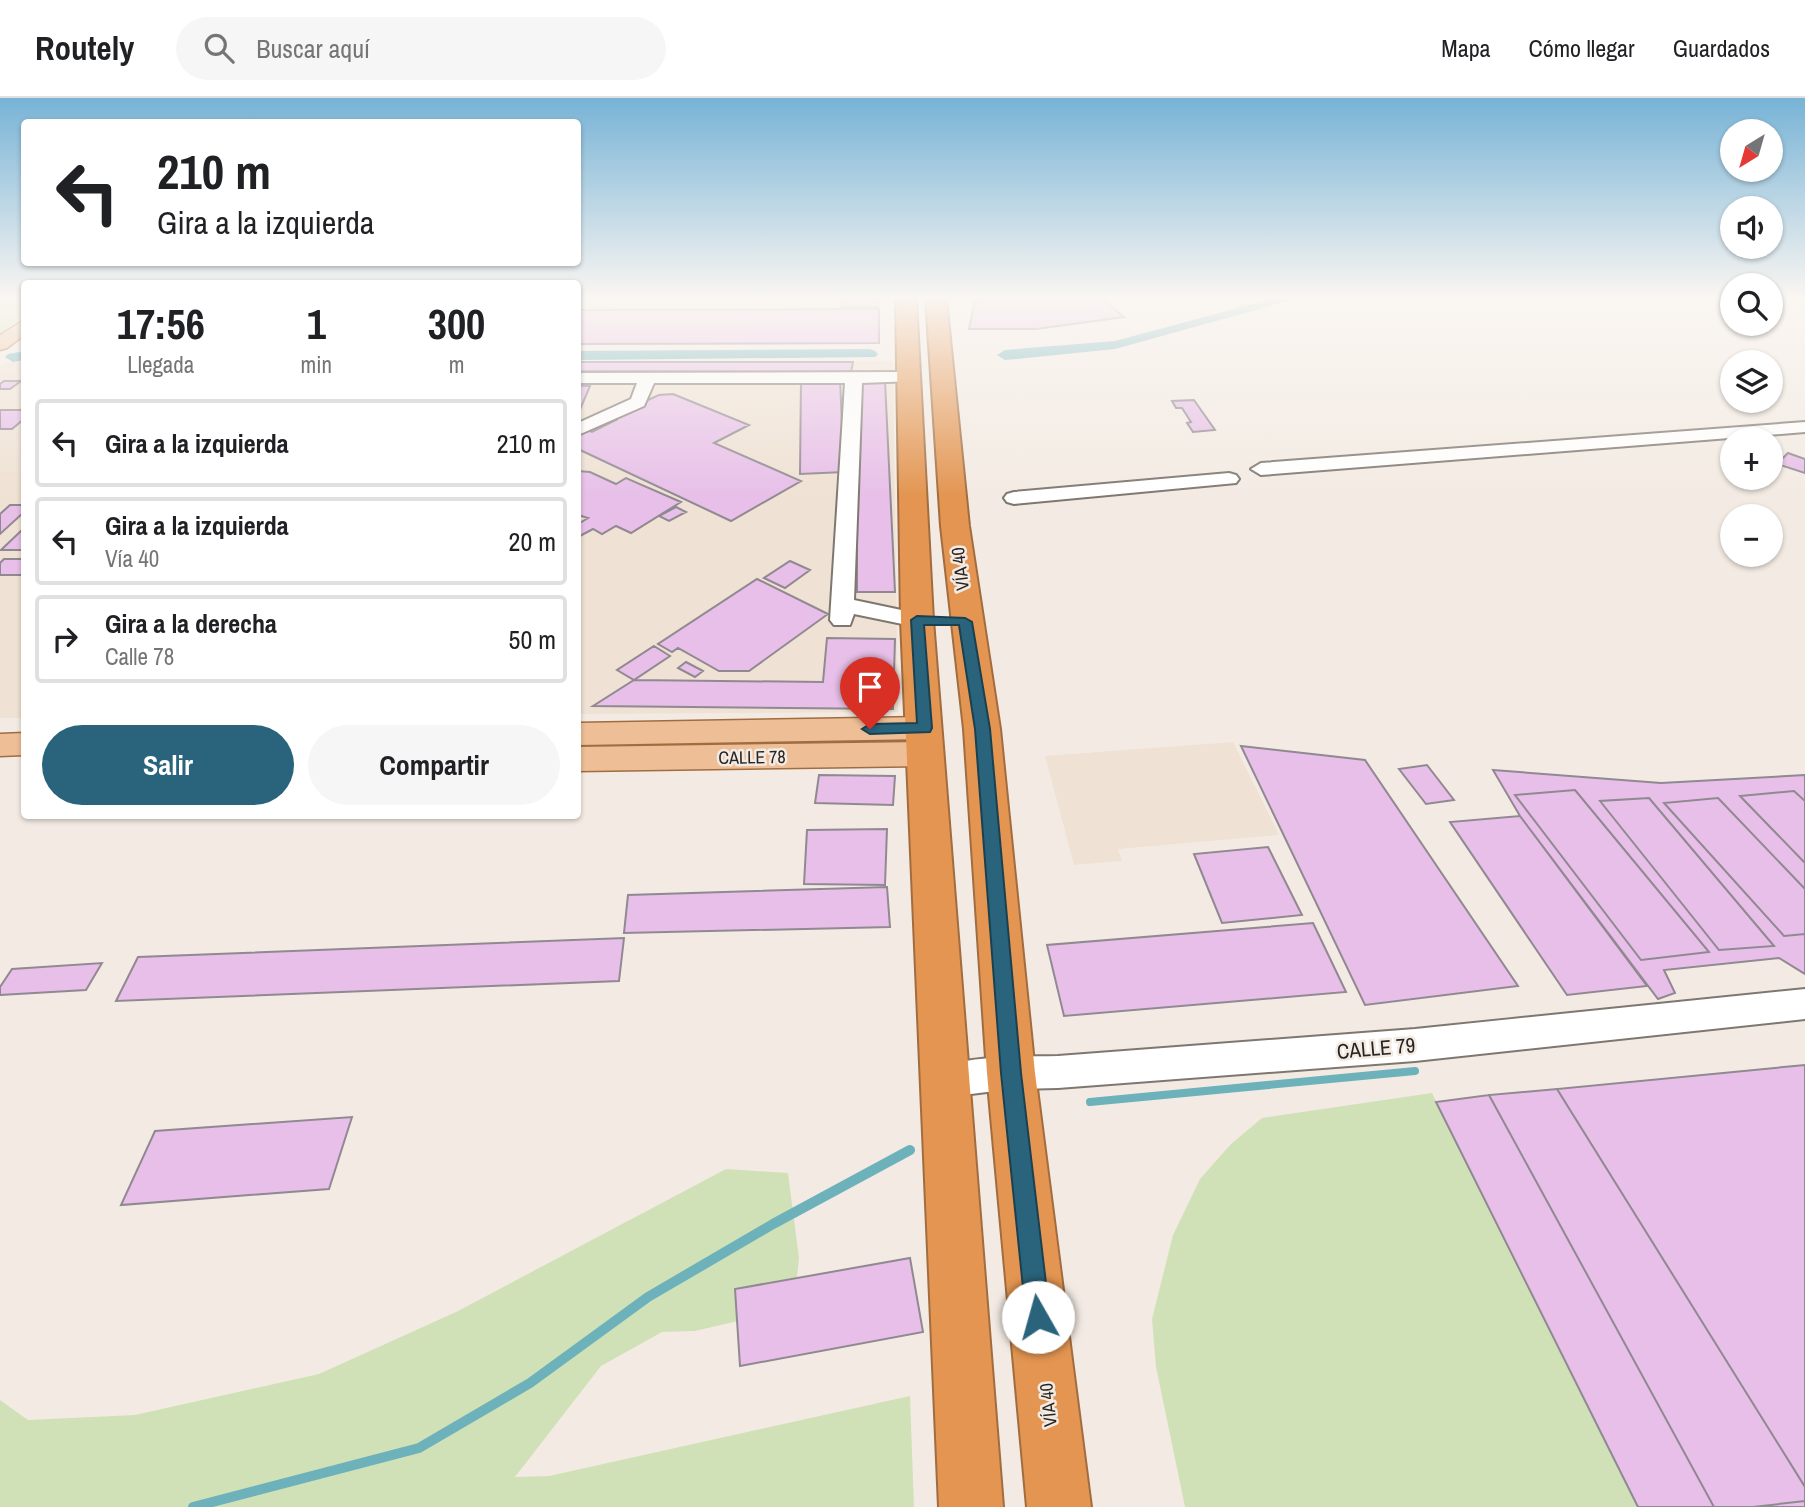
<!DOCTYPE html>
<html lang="es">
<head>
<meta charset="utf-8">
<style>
  body { margin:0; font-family:"Archivo Narrow",sans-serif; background:#f6f6f6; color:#202124; height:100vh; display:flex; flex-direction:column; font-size:26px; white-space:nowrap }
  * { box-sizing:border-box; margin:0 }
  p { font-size:23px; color:#757577 }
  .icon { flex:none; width:38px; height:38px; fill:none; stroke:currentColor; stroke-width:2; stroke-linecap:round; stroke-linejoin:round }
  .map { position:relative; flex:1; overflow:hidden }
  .panel { position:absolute; left:21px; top:182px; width:560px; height:539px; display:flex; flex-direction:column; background:#fff; border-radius:7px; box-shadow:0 2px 5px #0004 }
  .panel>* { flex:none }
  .hud { position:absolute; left:21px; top:21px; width:560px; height:147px; border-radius:7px; box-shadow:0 2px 5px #0004; background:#fff; color:#202124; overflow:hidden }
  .needle { width:46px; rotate:217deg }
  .tools { position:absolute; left:1720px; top:21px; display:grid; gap:14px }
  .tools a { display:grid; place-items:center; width:63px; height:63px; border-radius:50%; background:#fff; box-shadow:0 2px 5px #0004; font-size:35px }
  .pin { position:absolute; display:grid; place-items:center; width:60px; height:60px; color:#fff; margin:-72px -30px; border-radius:50% 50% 50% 0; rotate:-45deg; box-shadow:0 0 7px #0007 }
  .pin .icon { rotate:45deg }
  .me { position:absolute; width:77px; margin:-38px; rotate:353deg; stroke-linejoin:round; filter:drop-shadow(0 0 5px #0008) }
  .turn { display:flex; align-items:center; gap:24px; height:147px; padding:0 21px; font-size:32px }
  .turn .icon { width:91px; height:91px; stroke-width:2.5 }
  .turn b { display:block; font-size:49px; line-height:60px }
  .eta { display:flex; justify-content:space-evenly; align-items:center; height:119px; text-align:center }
  .eta b { font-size:42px; font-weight:700; line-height:49px }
  .primary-button { display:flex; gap:14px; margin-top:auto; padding:14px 21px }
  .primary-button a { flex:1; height:80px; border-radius:42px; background:#29647c; color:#fff; font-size:28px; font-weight:700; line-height:80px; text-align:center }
  .primary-button a+a { background:#f6f6f6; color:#202124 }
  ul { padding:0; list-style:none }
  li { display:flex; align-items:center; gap:21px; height:88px; margin:0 14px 10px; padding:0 7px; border:4px solid #e0e0e0; border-radius:7px }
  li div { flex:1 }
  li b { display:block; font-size:26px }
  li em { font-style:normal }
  header { display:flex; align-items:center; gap:42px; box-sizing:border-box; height:98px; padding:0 35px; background:#fff; border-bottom:2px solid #e0e0e0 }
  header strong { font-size:33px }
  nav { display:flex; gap:38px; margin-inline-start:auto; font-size:24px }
  .search { width:490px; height:63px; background:#f6f6f6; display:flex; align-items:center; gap:18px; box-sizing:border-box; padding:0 24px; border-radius:38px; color:#757577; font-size:26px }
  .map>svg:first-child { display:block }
  .built { fill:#efe1d3 }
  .green { fill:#d0e1b8 }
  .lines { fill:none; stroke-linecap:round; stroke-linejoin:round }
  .stream-far1 { stroke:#6db1bb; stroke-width:8 }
  .stream { stroke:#6db1bb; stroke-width:10 }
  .canal { fill:#6db1bb; fill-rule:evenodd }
  .building { fill:#e7bfe8; stroke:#908991; stroke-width:2 }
  .minor-casing { stroke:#7e7770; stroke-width:4 }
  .major-casing { stroke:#a16d40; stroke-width:3 }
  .highway-casing { stroke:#a16d40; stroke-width:4 }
  .minor { fill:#fff; fill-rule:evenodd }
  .major { fill:#eebf97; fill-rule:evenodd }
  .highway { fill:#e39551; fill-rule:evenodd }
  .route { fill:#29647c; stroke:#1b4151; stroke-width:2 }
  .labels { text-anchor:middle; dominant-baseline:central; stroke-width:5; stroke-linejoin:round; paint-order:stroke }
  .street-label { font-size:18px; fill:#272421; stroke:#f3ebe3 }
  .near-street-label { font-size:21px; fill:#272421; stroke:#f3ebe3 }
</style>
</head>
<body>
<header>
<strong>Routely</strong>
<div class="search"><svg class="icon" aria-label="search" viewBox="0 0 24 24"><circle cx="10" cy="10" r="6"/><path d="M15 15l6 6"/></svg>Buscar aquí</div>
<nav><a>Mapa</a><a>Cómo llegar</a><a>Guardados</a></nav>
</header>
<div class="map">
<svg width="1805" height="1409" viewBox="0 0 1805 1409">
  <rect width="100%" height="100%" fill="#f3ebe3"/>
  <!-- built -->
  <path class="built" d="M578 263H893L898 614 578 616Z
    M8 264H24V620H0V270Z
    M1233 644 1279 737 1118 751 1122 763 1074 767 1045 658Z"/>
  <!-- green -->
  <path class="green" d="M0 201H24V218L0 235Z
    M1432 995 1638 1409H1185L1156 1269 1152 1221 1173 1137 1200 1081 1231 1046 1262 1020Z
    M726 1071 788 1075 799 1160 797 1179 736 1191 738 1223 695 1233 662 1234 601 1268 515 1379 549 1378 910 1298 914 1409H0V1302L28 1322 135 1317 319 1276 456 1214Z"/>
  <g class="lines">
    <!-- stream-far1 -->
    <path class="stream-far1" d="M1090 1004 1415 973"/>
    <!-- stream -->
    <path class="stream" d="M193 1409 419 1350 530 1285 648 1199 773 1126 910 1052"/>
    <!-- canal -->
    <path class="canal" d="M1271 201H1295L1115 251 1005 262 997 257 1005 252 1115 243Z
      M870 251 875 253 878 256 875 259 578 262V253Z
      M24 253V262L13 264 5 259 8 256Z"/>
  </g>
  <!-- building -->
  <path class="building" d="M842 201H879L878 209H841Z
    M990 201H1103L1124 219 1036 231H969L975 203Z
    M879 211V245L578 246V212Z
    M578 264H853L851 274 578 273Z
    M840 280 844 374 800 376 801 281Z
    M4 283H21L10 291H0V286Z
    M885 283 895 494H857V284Z
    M578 288H590L579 314H578Z
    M673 296 749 327 714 345 801 383 731 423 578 351V332L583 330 592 334 616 322 610 319 659 297Z
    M1194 302 1215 332 1193 334 1187 325 1191 324 1182 310H1176L1172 303Z
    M0 312H24V321L12 331H0Z
    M1788 355 1805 361V375L1777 366Z
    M578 373 590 374 616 386 626 380 681 404 631 435 616 428 602 436 593 431 578 439V426L588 420 578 417Z
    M10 407H24V414L0 436V416Z
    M676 409 686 414 669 423 659 418Z
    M24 430V452H1Z
    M4 461H24V477H0V465Z
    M790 463 810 472 785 490 764 480Z
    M757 481 828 516 749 573H719L678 550 672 554 658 546Z
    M827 540 895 541 893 611 593 608 634 582 823 584Z
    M654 548 670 558 634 582 617 572Z
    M686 564 703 573 695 579 678 570Z
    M1241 648 1365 662 1518 888 1365 907Z
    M1427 667 1454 702 1426 706 1399 671Z
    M1493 672 1661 685 1805 677V876L1779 860 1664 872 1675 895 1658 901 1520 718Z
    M819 677 895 678 893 707 815 705Z
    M1575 692 1709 854 1641 862 1515 697Z
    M1794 693 1805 703V765L1740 698Z
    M1649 700 1774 848 1719 852 1600 703Z
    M1718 700 1805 791V836L1784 838 1664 705Z
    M1520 718 1647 888 1567 897 1450 724Z
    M887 731 885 787 804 786 807 732Z
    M1268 749 1302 817 1222 825 1194 756Z
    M887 789 890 829 624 835 628 797Z
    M1313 825 1346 894 1064 918 1047 847Z
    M624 840 619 883 116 903 138 859Z
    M102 865 86 892 0 897V889L12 871Z
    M1805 967V1389L1557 991Z
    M1557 991 1805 1389V1403L1753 1409H1714L1489 997Z
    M1489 997 1714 1409H1638L1436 1004Z
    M352 1019 329 1091 121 1107 155 1033Z
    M910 1160 923 1234 740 1268 735 1191Z
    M1805 1403V1409H1753Z"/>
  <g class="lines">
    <!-- minor casing -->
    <g class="minor-casing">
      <path id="minor" d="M907 274 915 279 913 283 862 285 854 502 925 517 929 522 925 527 917 529 854 516 850 527H834L830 522 845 285H654L644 308 578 337V325L631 301 637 285H578V275Z
        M1805 324V334L1261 377 1251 371 1261 365Z
        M1229 375 1236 377 1239 381 1236 385 1014 406 1007 404 1004 400 1007 396 1014 394Z
        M1805 891V921L1415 963 1058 990 1011 991 947 999 934 995 929 983 934 971C972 957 1018 959 1058 958L1415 931Z"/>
    </g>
    <!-- major casing -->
    <g class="major-casing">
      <path id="major" d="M24 222V237L7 250 0 252V237Z
        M925 619 936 622 941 630 936 638 925 641 578 647V625Z
        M24 635V657L0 658V636Z
        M926 644 938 648 943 656 938 664 926 668 578 673V649Z"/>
    </g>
    <!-- highway casing -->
    <g class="highway-casing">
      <path id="highway" d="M896 201H916L933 522 1003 1409H939L901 522Z
        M926 201H946L969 428 1000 631 1035 975 1091 1409H1027L987 975 964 631 941 428Z"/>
    </g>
    <!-- minor -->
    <use href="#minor" class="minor"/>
    <!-- major -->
    <use href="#major" class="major"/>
    <!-- highway -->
    <use href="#highway" class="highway"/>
  </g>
  <!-- sky -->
  <linearGradient id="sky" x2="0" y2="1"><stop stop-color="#77b3d6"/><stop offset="0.5" stop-color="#faf6f2"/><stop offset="1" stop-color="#faf6f2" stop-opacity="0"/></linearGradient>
  <rect width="1805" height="399" fill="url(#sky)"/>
  <!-- route -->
  <path class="route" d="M917 518 965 520 972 524 990 631 1021 975 1050 1219 1046 1228 1038 1231 1030 1228 1026 1219 1001 975 975 631 959 527H924L932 630 930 634 870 636 862 631 870 626 917 625 911 522Z"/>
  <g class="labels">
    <!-- street labels -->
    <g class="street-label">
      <text transform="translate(960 471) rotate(-97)">VÍA 40</text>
      <text transform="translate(752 659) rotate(-1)">CALLE 78</text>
      <text transform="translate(1048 1307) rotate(-96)">VÍA 40</text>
    </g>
    <!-- near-street labels -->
    <g class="near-street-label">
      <text transform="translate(1376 950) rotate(-5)">CALLE 79</text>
    </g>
  </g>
</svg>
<div class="tools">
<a><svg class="needle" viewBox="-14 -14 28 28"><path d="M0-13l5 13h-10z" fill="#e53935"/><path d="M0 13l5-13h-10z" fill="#757577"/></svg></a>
<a><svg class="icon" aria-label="sound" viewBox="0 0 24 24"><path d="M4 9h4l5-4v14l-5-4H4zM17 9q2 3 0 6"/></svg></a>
<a><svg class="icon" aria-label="search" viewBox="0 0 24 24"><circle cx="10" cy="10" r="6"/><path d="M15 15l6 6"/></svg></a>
<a><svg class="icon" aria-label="layers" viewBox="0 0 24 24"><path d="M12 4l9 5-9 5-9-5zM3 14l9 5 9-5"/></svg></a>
<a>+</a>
<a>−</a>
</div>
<div class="pin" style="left:870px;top:631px;background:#d93025"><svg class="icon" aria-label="arrive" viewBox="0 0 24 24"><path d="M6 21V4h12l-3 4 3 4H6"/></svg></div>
<svg class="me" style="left:1038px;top:1219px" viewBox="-20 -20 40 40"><circle r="19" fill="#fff"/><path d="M0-13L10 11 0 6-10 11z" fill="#29647c"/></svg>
<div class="hud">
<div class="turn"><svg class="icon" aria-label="left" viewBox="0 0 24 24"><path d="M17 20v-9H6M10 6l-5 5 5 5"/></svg><div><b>210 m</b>Gira a la izquierda</div></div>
</div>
<section class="panel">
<div class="eta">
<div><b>17:56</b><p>Llegada</p></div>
<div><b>1</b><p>min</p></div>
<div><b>300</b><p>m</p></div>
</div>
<ul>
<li><svg class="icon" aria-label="left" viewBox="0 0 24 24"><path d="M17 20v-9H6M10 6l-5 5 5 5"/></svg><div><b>Gira a la izquierda</b></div><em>210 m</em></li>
<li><svg class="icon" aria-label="left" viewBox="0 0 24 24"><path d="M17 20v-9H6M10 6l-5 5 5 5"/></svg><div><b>Gira a la izquierda</b><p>Vía 40</p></div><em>20 m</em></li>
<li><svg class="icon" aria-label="right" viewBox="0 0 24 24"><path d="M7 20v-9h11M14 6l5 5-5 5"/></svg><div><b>Gira a la derecha</b><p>Calle 78</p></div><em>50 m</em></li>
</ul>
<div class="primary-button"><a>Salir</a><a>Compartir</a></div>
</section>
</div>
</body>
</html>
